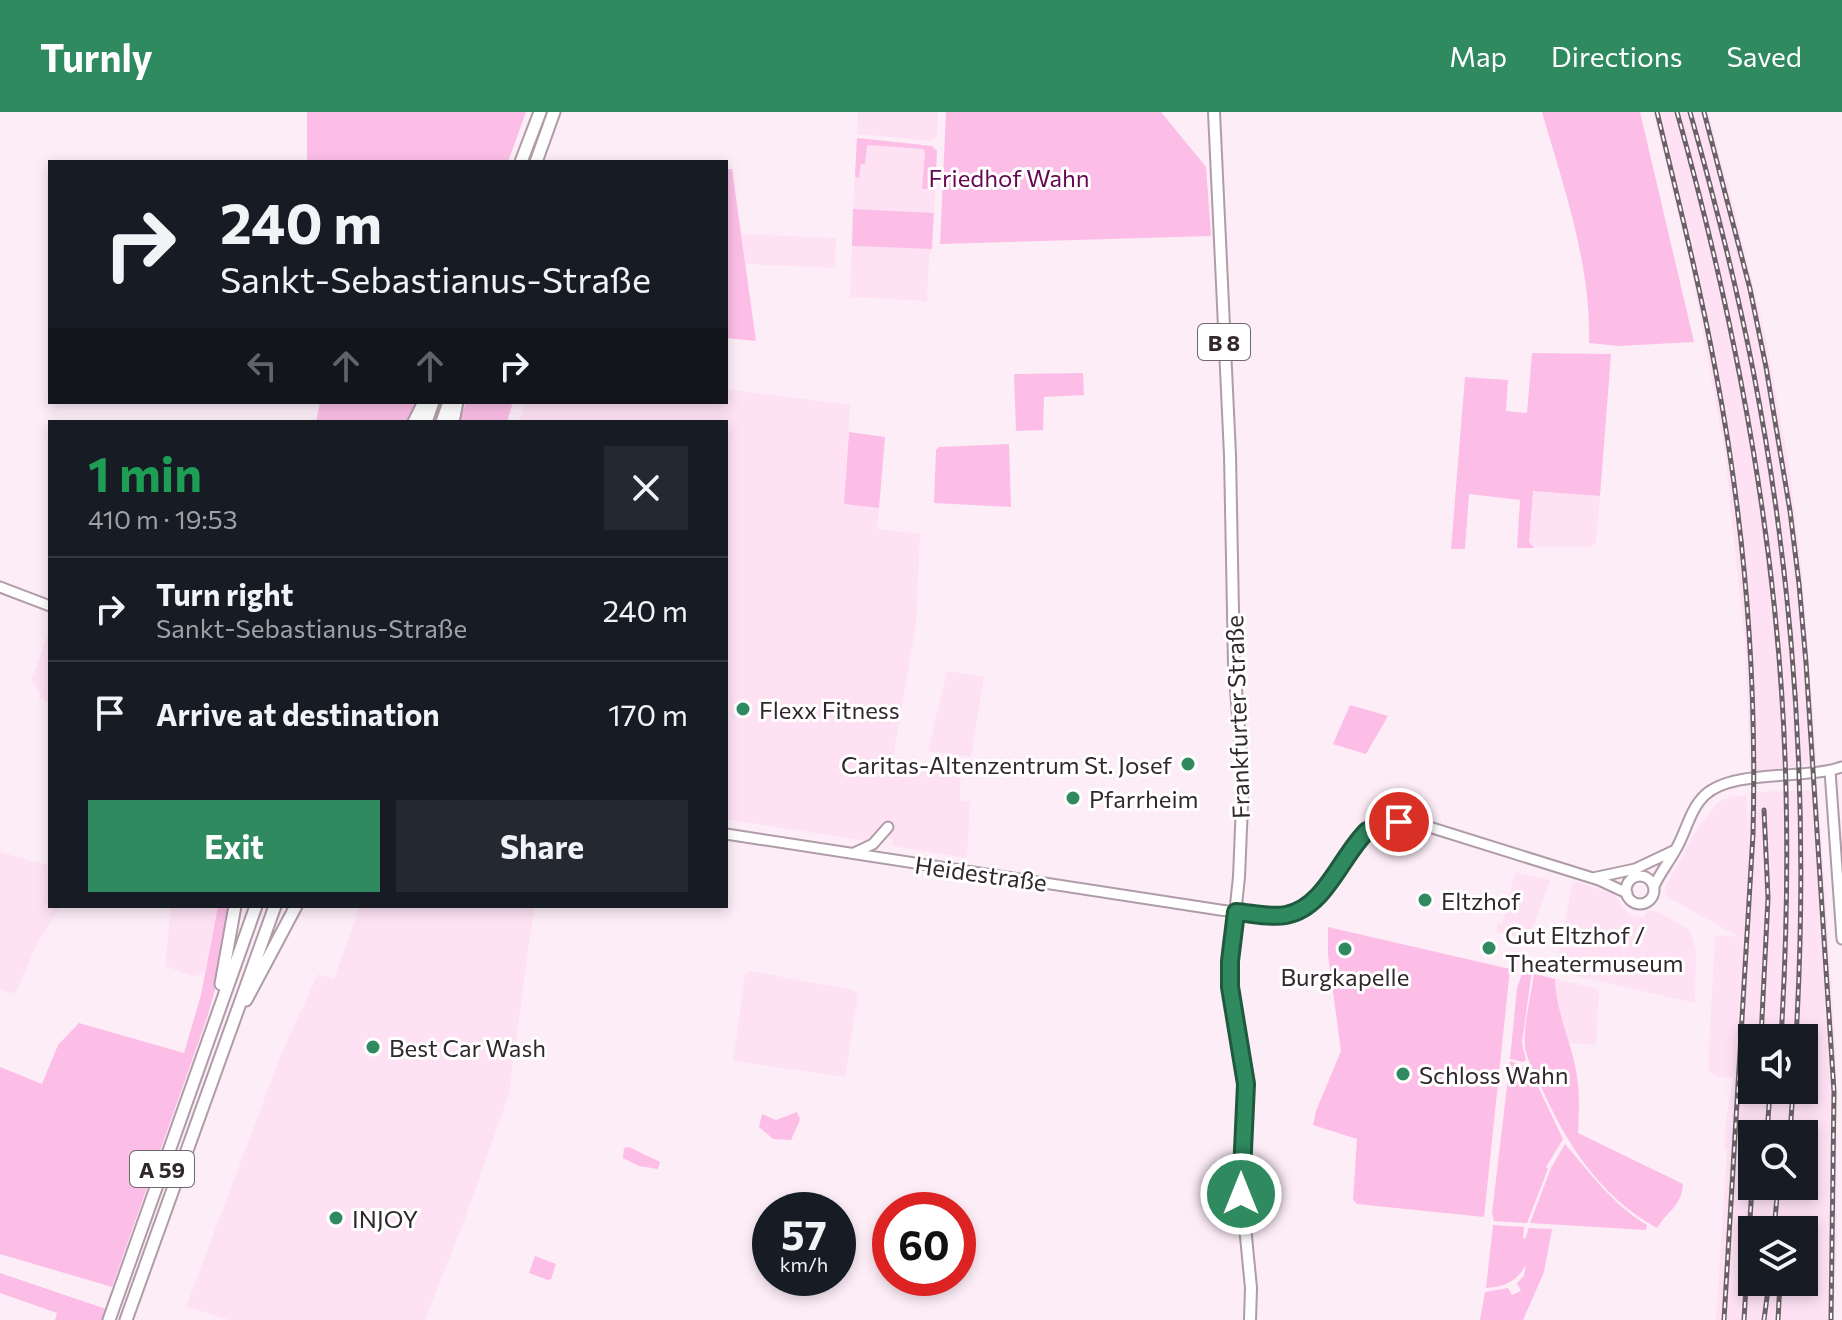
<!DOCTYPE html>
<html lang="en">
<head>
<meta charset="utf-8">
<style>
  body { margin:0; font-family:Commissioner,sans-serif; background:#242831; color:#f1f3f6; height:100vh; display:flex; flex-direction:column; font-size:30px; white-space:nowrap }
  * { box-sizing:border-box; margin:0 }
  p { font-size:26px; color:#9ea1a6 }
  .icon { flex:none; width:44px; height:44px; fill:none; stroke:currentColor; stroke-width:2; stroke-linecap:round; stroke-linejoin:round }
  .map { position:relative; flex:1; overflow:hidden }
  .panel { position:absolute; left:48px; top:308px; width:680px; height:488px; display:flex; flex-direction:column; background:#171b24; border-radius:0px; box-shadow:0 4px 12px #0003 }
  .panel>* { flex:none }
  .top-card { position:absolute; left:48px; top:48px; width:680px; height:244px; border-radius:0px; box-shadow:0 4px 12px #0003; background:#171b24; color:#f1f3f6; overflow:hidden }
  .tools { position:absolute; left:1738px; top:912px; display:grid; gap:16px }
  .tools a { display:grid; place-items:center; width:80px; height:80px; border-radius:0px; background:#171b24; box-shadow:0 4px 12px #0003; font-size:40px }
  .speed { position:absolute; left:752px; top:1080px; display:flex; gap:16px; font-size:40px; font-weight:700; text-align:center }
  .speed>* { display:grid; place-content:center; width:104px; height:104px; border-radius:50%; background:#171b24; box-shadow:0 4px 12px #0003; line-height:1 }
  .speed small { font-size:20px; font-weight:400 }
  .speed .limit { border:12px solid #d22; background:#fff; color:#111 }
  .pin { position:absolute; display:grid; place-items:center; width:68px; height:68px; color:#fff; margin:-34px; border:4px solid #fff; border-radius:50%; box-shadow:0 2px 8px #0007 }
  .me { position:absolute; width:88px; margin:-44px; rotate:0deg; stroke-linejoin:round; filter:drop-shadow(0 0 6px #0008) }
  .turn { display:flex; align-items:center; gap:28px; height:168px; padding:0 40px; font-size:36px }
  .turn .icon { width:104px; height:104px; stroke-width:2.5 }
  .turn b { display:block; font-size:56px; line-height:68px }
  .lanes { display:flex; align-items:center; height:76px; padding:0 40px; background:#0003; justify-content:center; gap:40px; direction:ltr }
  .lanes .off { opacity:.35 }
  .round { display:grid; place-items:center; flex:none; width:84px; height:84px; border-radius:0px; background:#242831 }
  .summary { display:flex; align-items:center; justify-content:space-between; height:136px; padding:0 40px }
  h1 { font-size:48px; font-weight:700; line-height:60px; color:#1e9e55 }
  .action { display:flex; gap:16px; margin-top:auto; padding:16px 40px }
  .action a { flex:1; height:92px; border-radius:0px; background:#2f8a60; color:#fff; font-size:32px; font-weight:700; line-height:92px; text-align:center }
  .action a+a { background:#242831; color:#f1f3f6 }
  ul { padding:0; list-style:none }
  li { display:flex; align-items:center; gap:24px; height:104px; padding:0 40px; border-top:2px solid #363941 }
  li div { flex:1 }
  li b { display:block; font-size:30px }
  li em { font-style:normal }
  header { display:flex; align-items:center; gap:48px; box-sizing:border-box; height:112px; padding:0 40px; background:#2f8a60; color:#fff }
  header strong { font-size:38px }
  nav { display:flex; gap:44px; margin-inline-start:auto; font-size:28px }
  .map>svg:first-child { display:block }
  .built { fill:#fee2f4; fill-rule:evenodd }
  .green { fill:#fcbee7 }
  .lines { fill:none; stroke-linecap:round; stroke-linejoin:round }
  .secondary-casing { stroke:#af9ca8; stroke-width:13 }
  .primary-casing { stroke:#af9ca8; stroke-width:14 }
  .highway-casing { stroke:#af9ca8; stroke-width:15 }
  .secondary { stroke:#fff; stroke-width:9 }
  .primary { stroke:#fff; stroke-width:10 }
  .highway { stroke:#fff; stroke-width:11 }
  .rail-casing { stroke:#6b6167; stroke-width:5 }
  .rail { stroke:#fff; stroke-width:2; stroke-dasharray:6; stroke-linecap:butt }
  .route-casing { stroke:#1f5a3e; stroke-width:20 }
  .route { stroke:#2f8a60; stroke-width:14 }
  .poi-dot { fill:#2f8a60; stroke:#fff; stroke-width:3 }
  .labels { text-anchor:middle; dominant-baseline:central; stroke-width:6; stroke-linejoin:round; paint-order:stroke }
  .shield { fill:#fff; stroke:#6e686c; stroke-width:2 }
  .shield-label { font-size:22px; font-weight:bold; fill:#30282d }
  .park-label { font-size:24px; fill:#650751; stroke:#fff }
  .poi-label { font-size:24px; fill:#30282d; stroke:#fff; text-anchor:start }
  .street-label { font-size:24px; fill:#30282d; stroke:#fff }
</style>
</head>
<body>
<header>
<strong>Turnly</strong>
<nav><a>Map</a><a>Directions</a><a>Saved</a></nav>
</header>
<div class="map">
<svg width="1842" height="1208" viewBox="0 0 1842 1208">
  <rect width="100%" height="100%" fill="#fdedf7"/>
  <!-- built -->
  <path class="built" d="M858 0H938L937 25 932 29 857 22Z
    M1653 0H1708L1738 111 1767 231 1790 360 1802 461 1817 652 1750 660 1745 532 1725 341 1689 145Z
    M857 26 932 34 937 39 934 101 853 97Z
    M741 122 836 126 835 156 746 152Z
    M852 134 932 137 929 145 927 189 850 185Z
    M726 277 850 293 844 392 879 396 877 417 920 422 916 513 892 652 919 651 961 656 960 689H970L967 746 892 734 893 727 877 723 866 729 726 707V310H519L525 290H726Z
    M1533 379 1600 384 1596 431 1591 435H1531L1529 430Z
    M50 517V590L39 586 41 581 31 569Z
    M947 559 984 565 971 645 928 639Z
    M1818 678 1836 939 1837 1124 1834 1208H1716L1727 1038 1724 1036 1726 1006 1733 966 1717 965 1708 957 1715 823 1739 825 1670 786 1666 783 1665 776 1697 717 1717 691 1732 684H1747L1748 728 1750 680ZM1752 926H1804V978H1752ZM1752 1022H1804V1074H1752ZM1752 1118H1804V1170H1752Z
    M0 740 50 754V794H61L38 830 16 880 10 881 0 878Z
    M1515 760 1550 768 1529 827 1496 820 1498 811 1502 812Z
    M1573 769 1614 782 1629 803 1643 806 1647 799 1654 798 1689 817 1696 838 1695 891 1555 859Z
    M171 794H218L204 862 193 864 165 854Z
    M360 794H534L509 982 464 1109 425 1208H230L186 1195 282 940 318 862 334 867Z
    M750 859 854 878 858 883 845 965 733 949 745 863Z
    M1555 867 1599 877 1596 933 1569 931 1558 895Z"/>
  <!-- green -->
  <path class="green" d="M307 0H526L508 50H307Z
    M946 0H1161L1206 55 1211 124 940 132Z
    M1542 0H1640L1694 230 1619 234 1589 231C1591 152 1564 76 1542 0Z
    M857 26 932 34 937 39 935 77H922L925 40 923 37 867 33 865 52H861L859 66 855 65Z
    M726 57H732L756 229 726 226Z
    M853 97 934 101 932 137 852 134Z
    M1532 241 1611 242 1600 384 1533 379 1529 430 1534 436H1517L1520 388 1469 382 1465 437H1451L1465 265 1508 268 1506 299 1527 301Z
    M1083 261 1084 283 1044 285 1043 318 1016 319 1014 262Z
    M320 290H417L408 310H316Z
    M466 290H513L507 310H459Z
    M849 320 885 325 879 396 844 392Z
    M1009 332 1011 395 934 391 936 338 939 335Z
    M1350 593 1388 604 1366 642 1333 632Z
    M218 794H229L216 874 207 906 112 1175 0 1142V955L42 972 58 933 79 911 184 941 201 883Z
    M1328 815 1510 857 1484 1105 1357 1092 1353 1088 1357 1027 1313 1013 1316 999 1341 939 1328 843Z
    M1524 856 1532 858 1522 931 1526 948 1523 950 1510 947 1517 876Z
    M1534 862 1555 867C1556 899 1570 927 1576 958 1580 979 1579 1000 1578 1021L1683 1072C1681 1095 1669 1097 1657 1116 1599 1084 1565 1030 1539 970 1534 960 1527 947 1525 936 1523 913 1531 885 1534 862Z
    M1510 949 1516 951V954L1529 956 1563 1027 1546 1055 1548 1057 1527 1111 1494 1109 1492 1101Z
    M797 1000 800 1008 791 1028 773 1027 759 1015 762 1002 776 1008Z
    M1565 1032C1591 1062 1612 1092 1647 1113L1646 1118 1530 1111 1551 1056Z
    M629 1035 660 1050 658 1057 639 1054 623 1046 624 1036Z
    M1493 1113 1524 1115 1523 1126 1525 1127 1529 1116 1552 1117 1544 1160 1523 1208H1480L1485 1180 1508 1176 1512 1183 1521 1179 1517 1171 1524 1164 1526 1152C1518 1169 1505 1175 1486 1176Z
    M535 1144 556 1152 551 1167 548 1168 529 1161Z
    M0 1161 106 1197 102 1208H55L57 1201 0 1181Z"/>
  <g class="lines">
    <!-- secondary casing -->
    <g class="secondary-casing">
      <path id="secondary" d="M0 475 50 494
        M1830 659 1842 827
        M726 722 1220 798C1241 800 1267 808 1288 803 1326 794 1341 744 1367 719 1388 709 1404 710 1426 714L1599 768 1627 781
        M854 741 873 732 888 715
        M1626 778a14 14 0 1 1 28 0a14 14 0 1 1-28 0Z
        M1593 766 1635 757 1673 739
        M1654 774C1660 761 1669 750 1676 737 1686 720 1690 697 1705 683 1733 657 1804 668 1842 655"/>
    </g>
    <!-- primary casing -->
    <g class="primary-casing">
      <path id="primary" d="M1214 0 1230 343 1234 552 1243 668 1239 765 1230 849 1234 905 1246 972 1240 1063 1251 1176 1250 1208"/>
    </g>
    <!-- highway casing -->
    <g class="highway-casing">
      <path id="highway" d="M521 50 540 0
        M536 50 554 0
        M414 310 424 290
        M426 310 433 290
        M442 310 449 290
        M453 310 457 290
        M221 872 235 794
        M246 888 296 794
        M109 1208 256 794
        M126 1208 275 794"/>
    </g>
    <!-- secondary -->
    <use href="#secondary" class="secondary"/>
    <!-- primary -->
    <use href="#primary" class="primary"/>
    <!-- highway -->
    <use href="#highway" class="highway"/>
    <!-- rail casing -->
    <g class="rail-casing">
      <path id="rail" d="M1657 0C1678 87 1700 174 1716 261 1745 413 1757 568 1753 722L1724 1208
        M1677 0C1739 221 1781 449 1786 678 1788 761 1786 844 1781 926
        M1690 0C1714 85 1736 171 1753 258 1796 478 1809 703 1796 926
        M1704 0 1750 177 1766 255 1790 399 1799 472 1806 551 1834 980 1831 1208
        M1761 926 1768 786 1764 698
        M1767 1022 1770 978
        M1790 1022 1793 978
        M1774 1118 1778 1074
        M1744 1208 1752 1074
        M1764 1208 1769 1170
        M1778 1208 1780 1170"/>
    </g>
    <!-- rail -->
    <use href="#rail" class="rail"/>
  </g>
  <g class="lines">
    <!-- route casing -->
    <g class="route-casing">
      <path id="route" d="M1241 1082 1246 972 1230 875V849L1236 800C1251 801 1270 806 1286 803 1325 796 1341 744 1367 719L1378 714 1399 710"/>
    </g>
    <!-- route -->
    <use href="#route" class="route"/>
  </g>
  <!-- markers -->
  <g class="poi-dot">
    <circle cx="743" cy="597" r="8"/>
    <circle cx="1188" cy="652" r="8"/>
    <circle cx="1073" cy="686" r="8"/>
    <circle cx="1425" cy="788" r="8"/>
    <circle cx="1489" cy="836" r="8"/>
    <circle cx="1345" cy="837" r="8"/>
    <circle cx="373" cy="935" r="8"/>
    <circle cx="1403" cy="962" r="8"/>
    <circle cx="336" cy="1106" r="8"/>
  </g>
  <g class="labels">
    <!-- shield labels -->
    <g class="shield">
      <rect x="1198" y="212" width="52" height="36" rx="6"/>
      <rect x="130" y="1039" width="64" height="36" rx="6"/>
    </g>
    <g class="shield-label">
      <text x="1224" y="230">B 8</text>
      <text x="162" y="1057">A 59</text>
    </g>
    <!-- park labels -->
    <g class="park-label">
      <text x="1009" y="65">Friedhof Wahn</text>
    </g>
    <!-- poi labels -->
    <g class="poi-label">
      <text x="759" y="597">Flexx Fitness</text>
      <text x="1172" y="652" text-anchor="end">Caritas-Altenzentrum St. Josef</text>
      <text x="1089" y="686">Pfarrheim</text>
      <text x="1441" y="788">Eltzhof</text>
      <text x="1505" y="822">Gut Eltzhof /<tspan x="1505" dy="28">Theatermuseum</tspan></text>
      <text x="1345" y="864" text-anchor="middle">Burgkapelle</text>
      <text x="389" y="935">Best Car Wash</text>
      <text x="1419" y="962">Schloss Wahn</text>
      <text x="352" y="1106">INJOY</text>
    </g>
    <!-- street labels -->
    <g class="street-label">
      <text transform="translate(1237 605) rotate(-92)">Frankfurter Straße</text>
      <text transform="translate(981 761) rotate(8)">Heidestraße</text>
    </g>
  </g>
</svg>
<div class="tools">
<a><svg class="icon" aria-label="sound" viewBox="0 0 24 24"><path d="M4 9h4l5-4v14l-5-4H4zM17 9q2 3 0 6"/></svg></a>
<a><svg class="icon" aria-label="search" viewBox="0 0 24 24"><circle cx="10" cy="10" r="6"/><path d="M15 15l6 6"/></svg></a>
<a><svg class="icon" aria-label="layers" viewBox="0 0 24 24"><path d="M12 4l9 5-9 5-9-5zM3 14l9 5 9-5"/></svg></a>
</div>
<div class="speed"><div>57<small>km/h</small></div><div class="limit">60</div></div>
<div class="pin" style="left:1399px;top:710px;background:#d93025"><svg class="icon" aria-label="arrive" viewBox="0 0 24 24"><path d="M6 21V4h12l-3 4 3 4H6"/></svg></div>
<svg class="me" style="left:1241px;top:1082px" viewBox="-20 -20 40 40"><circle r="17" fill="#2f8a60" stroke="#fff" stroke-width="3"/><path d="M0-11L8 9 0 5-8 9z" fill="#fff"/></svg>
<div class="top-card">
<div class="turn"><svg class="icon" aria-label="right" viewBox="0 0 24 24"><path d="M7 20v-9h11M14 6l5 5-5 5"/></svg><div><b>240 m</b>Sankt-Sebastianus-Straße</div></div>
<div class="lanes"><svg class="icon off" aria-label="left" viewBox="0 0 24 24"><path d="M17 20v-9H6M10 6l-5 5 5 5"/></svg><svg class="icon off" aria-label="ahead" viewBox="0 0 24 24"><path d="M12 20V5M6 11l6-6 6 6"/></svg><svg class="icon off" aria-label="ahead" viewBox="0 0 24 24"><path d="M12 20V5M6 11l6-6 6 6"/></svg><svg class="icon" aria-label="right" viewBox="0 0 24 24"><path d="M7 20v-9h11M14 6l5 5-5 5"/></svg></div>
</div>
<section class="panel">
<div class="summary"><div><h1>1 min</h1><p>410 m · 19:53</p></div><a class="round"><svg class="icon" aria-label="close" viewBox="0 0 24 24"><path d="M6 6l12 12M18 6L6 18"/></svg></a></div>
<ul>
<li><svg class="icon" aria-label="right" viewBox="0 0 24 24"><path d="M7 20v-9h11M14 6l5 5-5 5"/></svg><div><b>Turn right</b><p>Sankt-Sebastianus-Straße</p></div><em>240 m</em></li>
<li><svg class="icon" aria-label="arrive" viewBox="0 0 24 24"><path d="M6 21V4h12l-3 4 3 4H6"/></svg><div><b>Arrive at destination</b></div><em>170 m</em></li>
</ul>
<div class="action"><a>Exit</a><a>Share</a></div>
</section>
</div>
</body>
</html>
